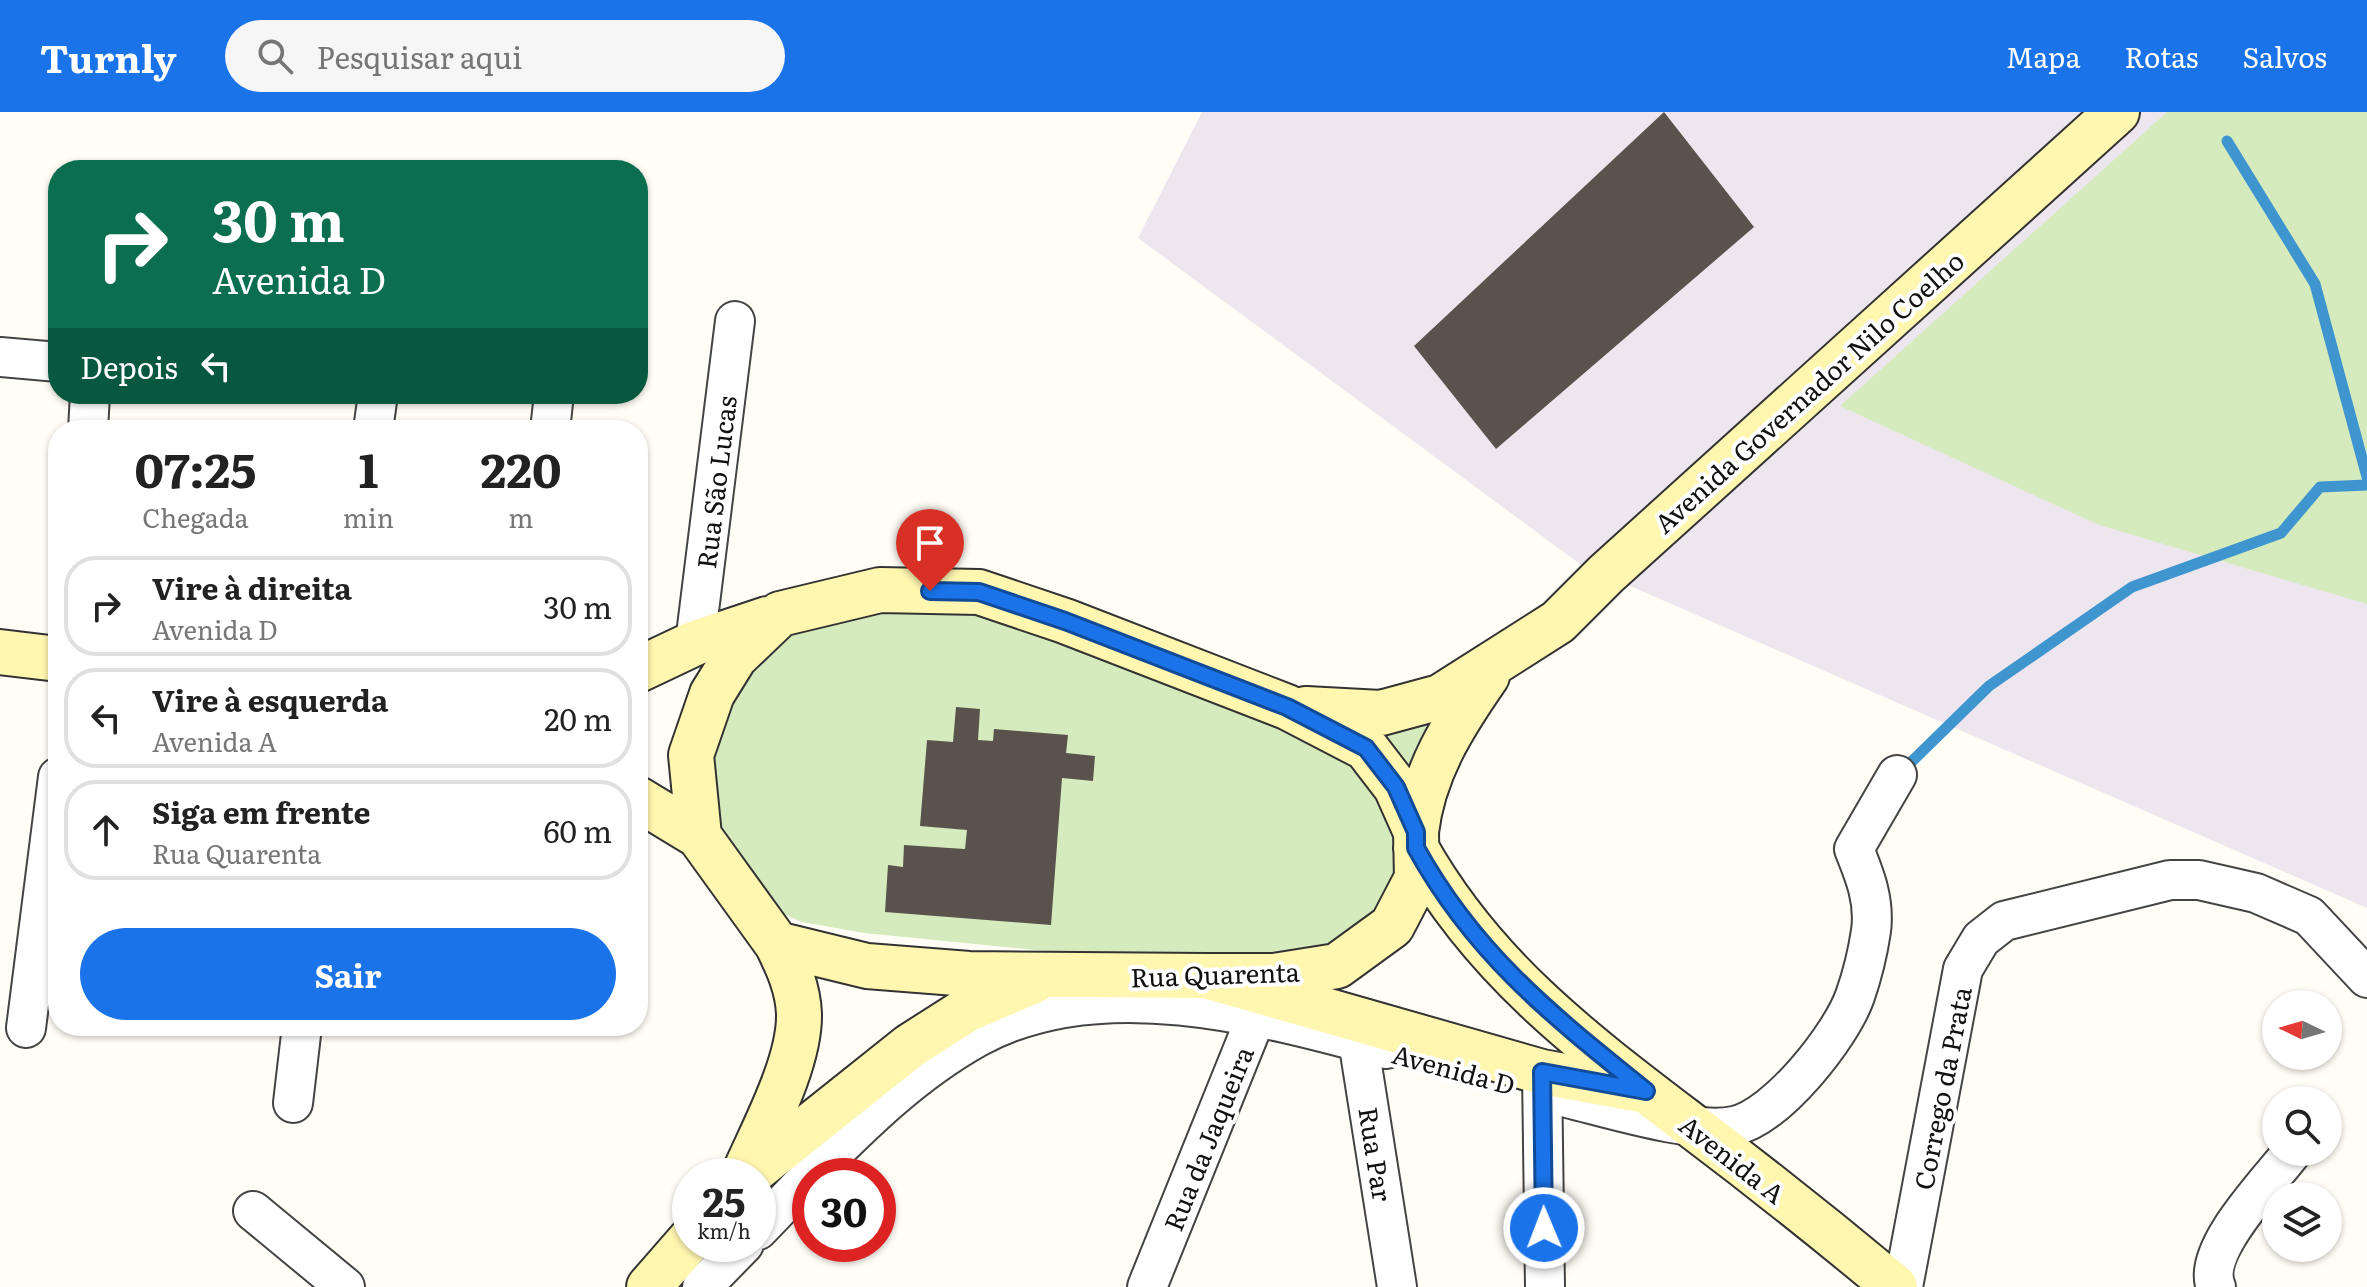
<!DOCTYPE html>
<html lang="pt">
<head>
<meta charset="utf-8">
<style>
  body { margin:0; font-family:Literata,serif; background:#f6f6f6; color:#222; height:100vh; display:flex; flex-direction:column; font-size:30px; white-space:nowrap }
  * { box-sizing:border-box; margin:0 }
  p { font-size:26px; color:#767676 }
  .icon { flex:none; width:44px; height:44px; fill:none; stroke:currentColor; stroke-width:2; stroke-linecap:round; stroke-linejoin:round }
  .map { position:relative; flex:1; overflow:hidden }
  .details { position:absolute; left:48px; top:308px; width:600px; height:616px; display:flex; flex-direction:column; background:#fff; border-radius:32px; box-shadow:0 2px 6px #0004 }
  .details>* { flex:none }
  .hud { position:absolute; left:48px; top:48px; width:600px; height:244px; border-radius:32px; box-shadow:0 2px 6px #0004; background:#0b6e4f; color:#fff; overflow:hidden }
  .needle { width:52px; rotate:275deg }
  .buttons { position:absolute; left:2262px; top:878px; display:grid; gap:16px }
  .buttons a { display:grid; place-items:center; width:80px; height:80px; border-radius:50%; background:#fff; box-shadow:0 2px 6px #0004; font-size:40px }
  .speed { position:absolute; left:672px; top:1046px; display:flex; gap:16px; font-size:40px; font-weight:700; text-align:center }
  .speed>* { display:grid; place-content:center; width:104px; height:104px; border-radius:50%; background:#fff; box-shadow:0 2px 6px #0004; line-height:1 }
  .speed small { font-size:20px; font-weight:400 }
  .speed .limit { border:12px solid #d22; background:#fff; color:#111 }
  .pin { position:absolute; display:grid; place-items:center; width:68px; height:68px; color:#fff; margin:-82px -34px; border-radius:50% 50% 50% 0; rotate:-45deg; box-shadow:0 0 8px #0007 }
  .pin .icon { rotate:45deg }
  .me { position:absolute; width:88px; margin:-44px; rotate:359deg; stroke-linejoin:round; filter:drop-shadow(0 0 6px #0008) }
  .turn { display:flex; align-items:center; gap:28px; height:168px; padding:0 32px; font-size:36px }
  .turn .icon { width:104px; height:104px; stroke-width:2.5 }
  .turn b { display:block; font-size:56px; line-height:68px }
  .then { display:flex; align-items:center; height:76px; padding:0 32px; background:#0003; gap:16px; font-size:30px }
  .eta { display:flex; justify-content:space-evenly; align-items:center; height:136px; text-align:center }
  .eta b { font-size:48px; font-weight:700; line-height:56px }
  .primary-button { display:flex; gap:16px; margin-top:auto; padding:16px 32px }
  .primary-button a { flex:1; height:92px; border-radius:48px; background:#1a73e8; color:#fff; font-size:32px; font-weight:700; line-height:92px; text-align:center }
  ul { padding:0; list-style:none }
  li { display:flex; align-items:center; gap:24px; height:100px; margin:0 16px 12px; padding:0 16px; border:4px solid #e0e0e0; border-radius:32px }
  li div { flex:1 }
  li b { display:block; font-size:30px }
  li em { font-style:normal }
  header { display:flex; align-items:center; gap:48px; box-sizing:border-box; height:112px; padding:0 40px; background:#1a73e8; color:#fff }
  header strong { font-size:38px }
  nav { display:flex; gap:44px; margin-inline-start:auto; font-size:28px }
  .search { width:560px; height:72px; background:#f6f6f6; display:flex; align-items:center; gap:20px; box-sizing:border-box; padding:0 28px; border-radius:44px; color:#767676; font-size:30px }
  .map>svg:first-child { display:block }
  .industrial { fill:#eee6ef }
  .green { fill:#d5ebbd }
  .lines { fill:none; stroke-linecap:round; stroke-linejoin:round }
  .stream { stroke:#3f96cf; stroke-width:11 }
  .building { fill:#5a524d }
  .street-casing { stroke:#444; stroke-width:42 }
  .secondary-casing { stroke:#333; stroke-width:48 }
  .street { stroke:#fff; stroke-width:38 }
  .secondary { stroke:#fff6b0; stroke-width:44 }
  .route-casing { stroke:#114b97; stroke-width:20 }
  .route { stroke:#1a73e8; stroke-width:14 }
  .labels { text-anchor:middle; dominant-baseline:central; stroke-width:8; stroke-linejoin:round; paint-order:stroke }
  .street-label { font-size:26px; fill:#111; stroke:#fff }
</style>
</head>
<body>
<header>
<strong>Turnly</strong>
<div class="search"><svg class="icon" aria-label="search" viewBox="0 0 24 24"><circle cx="10" cy="10" r="6"/><path d="M15 15l6 6"/></svg>Pesquisar aqui</div>
<nav><a>Mapa</a><a>Rotas</a><a>Salvos</a></nav>
</header>
<div class="map">
<svg width="2367" height="1175" viewBox="0 0 2367 1175">
  <rect width="100%" height="100%" fill="#fffdf5"/>
  <!-- industrial -->
  <path class="industrial" d="M1202 0H2367V796L1580 452 1138 126Z"/>
  <!-- green -->
  <path class="green" d="M2167 0H2367V492L2099 413 1840 294Z
    M944 466 1350 643 1398 711 1395 775 1360 823 1292 848 1096 844 864 821 802 810 778 800 719 721 704 606 748 523Z
    M1470 565 1410 678 1368 601Z"/>
  <g class="lines">
    <!-- stream -->
    <path class="stream" d="M2227 29 2315 172 2367 365
      M1901 660 1989 574 2132 475 2281 421 2320 375 2367 373"/>
  </g>
  <!-- building -->
  <path class="building" d="M1664 0 1754 115 1496 337 1414 234Z
    M956 595 980 597 978 628 993 629 994 617 1068 623 1066 641 1095 644 1093 669 1062 666 1051 813 885 800 888 753 903 755 904 733 965 737 967 718 920 714 927 628 953 630Z"/>
  <g class="lines">
    <!-- street casing -->
    <g class="street-casing">
      <path id="street" d="M0 245 58 250
        M88 318 90 282
        M373 318 378 282
        M550 318 554 282
        M695 531 735 209
        M1355 909 1397 1175
        M26 916 58 665
        M1542 960 1545 1175
        M1550 982C1597 992 1689 1023 1734 1014 1777 1005 1841 924 1855 884 1862 864 1868 839 1871 819 1875 789 1865 764 1854 737L1897 663
        M293 991 302 914
        M810 1064C862 1012 913 961 978 925 1098 859 1261 903 1386 937
        M253 1099 345 1175
        M758 1118 810 1064
        M702 1175 744 1132
        M1147 1175 1256 905 1249 883
        M1903 1175 1963 857 1981 827 2004 809 2170 768H2199L2256 781 2309 804 2367 866
        M2216 1175C2200 1139 2270 1069 2292 1040"/>
    </g>
    <!-- secondary casing -->
    <g class="secondary-casing">
      <path id="secondary" d="M0 540 58 547
        M638 558 695 531 767 507
        M1306 597 1381 601 1440 585 1558 510 1606 462 2117 0
        M638 687 699 724
        M1416 720C1423 660 1453 613 1487 564
        M1416 736C1484 857 1582 930 1691 1013 1760 1065 1828 1119 1895 1175
        M1206 864H1274L1337 854 1392 814 1417 766 1416 720 1396 675 1366 636 1287 595 1065 509 979 480 880 478 780 502 735 545 712 582 691 643 699 724 777 832 867 854 969 862 1206 864 1542 960 1646 979
        M743 1064C763 1018 800 951 799 902 798 876 788 854 777 832
        M747 1064 910 934 968 897 1034 869
        M649 1175 690 1128"/>
    </g>
    <!-- street -->
    <use href="#street" class="street"/>
    <!-- secondary -->
    <use href="#secondary" class="secondary"/>
  </g>
  <g class="lines">
    <!-- route casing -->
    <g class="route-casing">
      <path id="route" d="M930 479 979 480 1065 509 1287 595 1366 636 1396 675 1416 720V736C1475 843 1553 904 1646 979L1542 960 1544 1116"/>
    </g>
    <!-- route -->
    <use href="#route" class="route"/>
  </g>
  <g class="labels">
    <!-- street labels -->
    <g class="street-label">
      <text transform="translate(1808 279) rotate(-42)">Avenida Governador Nilo Coelho</text>
      <text transform="translate(715 370) rotate(-83)">Rua São Lucas</text>
      <text transform="translate(1215 861) rotate(-2)">Rua Quarenta</text>
      <text transform="translate(1454 956) rotate(15)">Avenida D</text>
      <text transform="translate(1941 976) rotate(-79)">Corrego da Prata</text>
      <text transform="translate(1207 1026) rotate(-68)">Rua da Jaqueira</text>
      <text transform="translate(1377 1042) rotate(81)">Rua Par</text>
      <text transform="translate(1733 1046) rotate(38)">Avenida A</text>
    </g>
  </g>
</svg>
<div class="buttons">
<a><svg class="needle" viewBox="-14 -14 28 28"><path d="M0-13l5 13h-10z" fill="#e53935"/><path d="M0 13l5-13h-10z" fill="#767676"/></svg></a>
<a><svg class="icon" aria-label="search" viewBox="0 0 24 24"><circle cx="10" cy="10" r="6"/><path d="M15 15l6 6"/></svg></a>
<a><svg class="icon" aria-label="layers" viewBox="0 0 24 24"><path d="M12 4l9 5-9 5-9-5zM3 14l9 5 9-5"/></svg></a>
</div>
<div class="speed"><div>25<small>km/h</small></div><div class="limit">30</div></div>
<div class="pin" style="left:930px;top:479px;background:#d93025"><svg class="icon" aria-label="arrive" viewBox="0 0 24 24"><path d="M6 21V4h12l-3 4 3 4H6"/></svg></div>
<svg class="me" style="left:1544px;top:1116px" viewBox="-20 -20 40 40"><circle r="17" fill="#1a73e8" stroke="#fff" stroke-width="3"/><path d="M0-11L8 9 0 5-8 9z" fill="#fff"/></svg>
<div class="hud">
<div class="turn"><svg class="icon" aria-label="right" viewBox="0 0 24 24"><path d="M7 20v-9h11M14 6l5 5-5 5"/></svg><div><b>30 m</b>Avenida D</div></div>
<div class="then">Depois<svg class="icon" aria-label="left" viewBox="0 0 24 24"><path d="M17 20v-9H6M10 6l-5 5 5 5"/></svg></div>
</div>
<section class="details">
<div class="eta">
<div><b>07:25</b><p>Chegada</p></div>
<div><b>1</b><p>min</p></div>
<div><b>220</b><p>m</p></div>
</div>
<ul>
<li><svg class="icon" aria-label="right" viewBox="0 0 24 24"><path d="M7 20v-9h11M14 6l5 5-5 5"/></svg><div><b>Vire à direita</b><p>Avenida D</p></div><em>30 m</em></li>
<li><svg class="icon" aria-label="left" viewBox="0 0 24 24"><path d="M17 20v-9H6M10 6l-5 5 5 5"/></svg><div><b>Vire à esquerda</b><p>Avenida A</p></div><em>20 m</em></li>
<li><svg class="icon" aria-label="ahead" viewBox="0 0 24 24"><path d="M12 20V5M6 11l6-6 6 6"/></svg><div><b>Siga em frente</b><p>Rua Quarenta</p></div><em>60 m</em></li>
</ul>
<div class="primary-button"><a>Sair</a></div>
</section>
</div>
</body>
</html>
